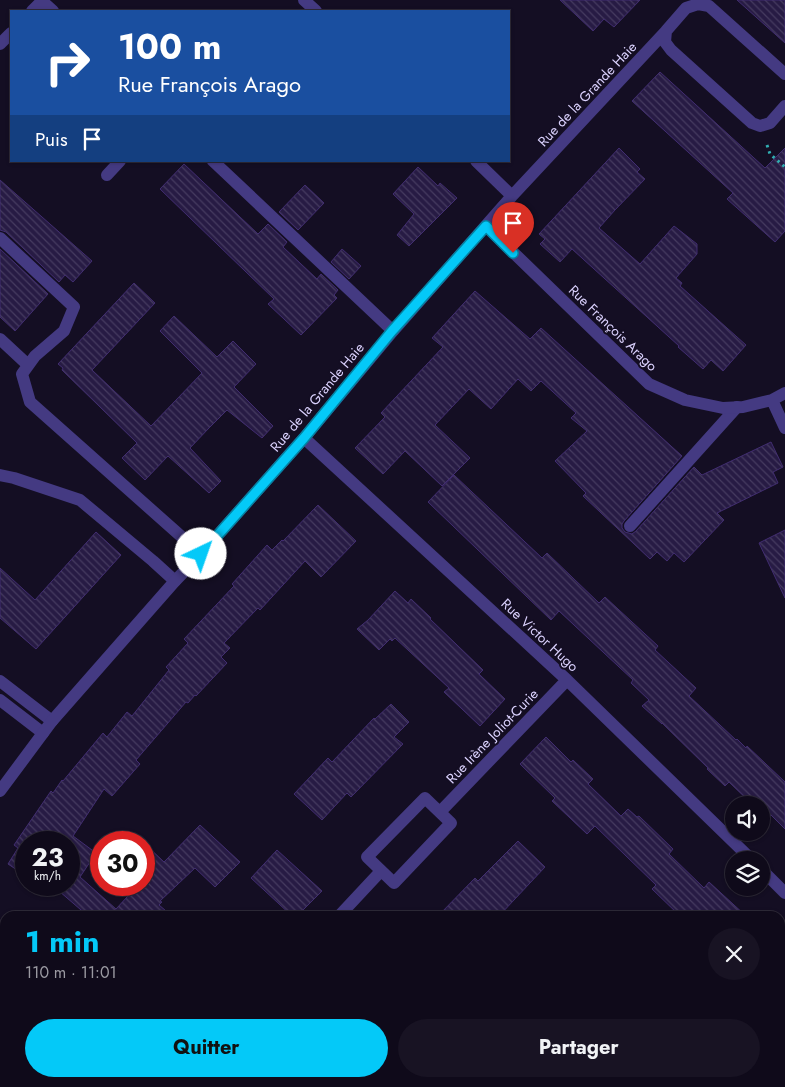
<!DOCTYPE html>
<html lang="fr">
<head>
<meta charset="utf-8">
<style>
  body { margin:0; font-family:Jost,sans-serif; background:#181323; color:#f1f3f6; height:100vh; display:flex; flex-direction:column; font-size:19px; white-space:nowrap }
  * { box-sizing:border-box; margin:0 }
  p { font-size:16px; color:#9b9aa2 }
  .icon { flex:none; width:28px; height:28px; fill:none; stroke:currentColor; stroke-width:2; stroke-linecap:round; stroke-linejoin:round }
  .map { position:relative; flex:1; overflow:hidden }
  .side { position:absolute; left:0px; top:911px; width:785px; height:176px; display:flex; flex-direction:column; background:#0f0a1a; border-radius:15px 15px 0 0; box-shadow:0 1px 4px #0004,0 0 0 1px #2f2b39 }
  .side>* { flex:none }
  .hud { position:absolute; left:10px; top:10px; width:500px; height:152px; border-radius:0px; box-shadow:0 1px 4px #0004,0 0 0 1px #2f2b39; background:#1a4fa0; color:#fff; overflow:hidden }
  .controls { position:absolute; left:725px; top:796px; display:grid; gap:10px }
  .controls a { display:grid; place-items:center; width:45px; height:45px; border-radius:50%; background:#0f0a1a; box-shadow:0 1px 4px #0004,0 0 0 1px #2f2b39; font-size:25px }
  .speed { position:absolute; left:15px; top:831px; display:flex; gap:10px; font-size:25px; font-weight:700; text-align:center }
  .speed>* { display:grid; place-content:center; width:65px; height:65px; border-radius:50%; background:#0f0a1a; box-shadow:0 1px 4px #0004,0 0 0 1px #2f2b39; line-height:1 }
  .speed small { font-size:12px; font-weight:400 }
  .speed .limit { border:8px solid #d22; background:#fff; color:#111 }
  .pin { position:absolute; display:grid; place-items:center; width:42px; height:42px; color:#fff; margin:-51px -21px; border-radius:50% 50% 50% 0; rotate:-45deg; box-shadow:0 0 5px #0007 }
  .pin .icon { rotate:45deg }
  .me { position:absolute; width:55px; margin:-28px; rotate:42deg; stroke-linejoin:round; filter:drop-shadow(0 0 4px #0008) }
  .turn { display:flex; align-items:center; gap:18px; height:105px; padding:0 25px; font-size:22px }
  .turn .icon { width:65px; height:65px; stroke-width:2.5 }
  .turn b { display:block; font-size:35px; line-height:42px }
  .then { display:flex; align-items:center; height:48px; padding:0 25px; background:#0003; gap:10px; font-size:19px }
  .round { display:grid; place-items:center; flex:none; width:52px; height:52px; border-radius:26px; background:#181323 }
  .head { display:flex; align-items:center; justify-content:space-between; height:85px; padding:0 25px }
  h1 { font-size:30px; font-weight:700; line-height:38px; color:#04c9f8 }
  .action { display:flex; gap:10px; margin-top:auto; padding:10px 25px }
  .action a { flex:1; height:58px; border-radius:30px; background:#04c9f8; color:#111; font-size:20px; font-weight:700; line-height:58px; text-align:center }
  .action a+a { background:#181323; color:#f1f3f6 }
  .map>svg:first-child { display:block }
  .building { fill:url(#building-back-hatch); stroke:#412d70 }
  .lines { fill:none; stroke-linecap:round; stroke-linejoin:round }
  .path { stroke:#31afb3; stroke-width:3; stroke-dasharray:2.5 4; stroke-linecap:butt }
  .lane { stroke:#443a82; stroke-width:12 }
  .street { stroke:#443a82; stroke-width:12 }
  .route-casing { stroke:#0383a1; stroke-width:12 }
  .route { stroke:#04c9f8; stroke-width:9 }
  .labels { text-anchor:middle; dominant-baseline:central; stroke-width:4; stroke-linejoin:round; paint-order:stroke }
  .street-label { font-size:14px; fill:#dbd2fe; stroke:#140e23 }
</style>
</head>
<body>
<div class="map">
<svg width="785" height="1087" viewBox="0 0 785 1087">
  <defs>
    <pattern id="building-back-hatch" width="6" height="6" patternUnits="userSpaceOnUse" patternTransform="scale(1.25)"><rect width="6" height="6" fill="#271b44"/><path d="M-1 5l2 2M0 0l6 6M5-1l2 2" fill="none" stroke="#463b60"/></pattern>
  </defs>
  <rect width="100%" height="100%" fill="#140e23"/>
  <!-- building -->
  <path class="building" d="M560 0H640L614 27 604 19 593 31Z
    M737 0H785V43Z
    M660 72 765 168 785 148V231L775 242 727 199 733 193 632 101Z
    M619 148 640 169 637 172 645 179 615 210 599 228 640 264 674 226 697 244V254L676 278 682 283 680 286 746 345 723 371 711 360 703 369 678 347 679 346 572 249 560 262 540 244 545 239 539 234Z
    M184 164 258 234 268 224 287 242 283 247 317 279 321 274 338 290 334 295 337 298 301 335 268 304 274 299 160 189Z
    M418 167 438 186 440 183 457 198 409 246 397 235 414 214 393 194Z
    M0 180 92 261 73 282 65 275 59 282 6 232 0 230Z
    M305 185 324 203 298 230 279 212Z
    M0 249 48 294 15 331 0 317Z
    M342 249 361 266 349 279 331 262Z
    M134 283 155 303 92 370 151 426 202 373 160 331 174 316 217 357 233 341 256 364 234 387 273 426 262 438 227 410 209 428 190 448 221 481 209 493 168 456 145 480 122 458 137 443 62 370 63 368 58 364Z
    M475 291 530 339 541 328 682 456 624 521 622 524V528L625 532 632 534 636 531 694 467 702 475 771 442 783 467 773 472 778 483 717 513 724 520 684 562 674 553 667 561 657 552 650 559 583 496 586 493 555 461 587 431 571 418 576 413 541 381 531 391 518 379 491 409 469 389 435 425 470 458 442 486 405 451 383 474 355 448 385 417 381 413 443 347 432 338Z
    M454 475 542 558 547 553 599 603 605 597 658 646 655 650 696 688 689 696 736 740 737 739 746 748 747 746 785 782V829L771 815 767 818 761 812V805H753L729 782 725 786 707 769 708 768 662 723V724L642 706 649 700 631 683 633 680 559 611 551 620 428 502Z
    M318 505 356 541 321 577 305 561 260 610 258 608 224 643 230 648 221 657 227 663 196 696 195 695 188 703 186 702 136 760 140 764 112 796 104 789 73 836 96 853 80 877 116 909 138 885 144 889V843L164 862 200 825 240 862 215 887 195 868 160 901 162 902 159 905 172 916H88L52 885H69V842H26V876L8 864 18 848 14 845 51 791 53 793 62 780 63 781 103 733 107 737 127 712 132 716 169 670 166 667 188 643 184 639 234 586 232 584 267 545 272 550 282 540 283 541Z
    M785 530V598L759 543Z
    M96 532 121 555 36 649 0 618V568L35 600Z
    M395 591 408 603 411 599 431 618 430 619 483 670 479 674 505 699 480 726 444 692 449 688 395 638 392 641 390 639 379 650 357 629 368 620Z
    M391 704 409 722 394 737 403 744 351 797 347 793 322 820 294 794 328 758 332 762 374 718 375 719Z
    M546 737 571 762 573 760 593 779 588 784 621 816 628 809 637 817 639 816 673 849 669 854 704 888 709 882 746 916H680L652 889 656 885 595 826 587 834 552 801 555 798 520 764Z
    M518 841 545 867 499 916H438L475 878 478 881Z
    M277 850 322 891 297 916H292L251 878Z"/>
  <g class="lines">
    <!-- path -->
    <path class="path" d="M767 145 770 154 785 167"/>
    <!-- lane -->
    <path class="lane" d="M32 11 42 1 53 11
      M0 44 11 33
      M213 161 393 331
      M107 175 120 161
      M0 238 74 307 64 331 35 356 22 374 30 402 201 554
      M0 339 28 365
      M0 475 14 478 80 500 153 561 175 581
      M630 526 737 407
      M0 681 52 721
      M0 700 43 733"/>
    <!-- street -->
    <path class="street" d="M304 0 316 11
      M785 74 709 6 698 4 686 8 666 31 665 42 671 50 752 123 760 126 770 123 785 106
      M476 161 512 196
      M486 226 649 384 685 400 723 408 743 407 772 400 785 393
      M772 400 785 428
      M304 438 567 680 752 860
      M0 791 52 721 175 581 201 554 304 438 393 331 512 196 666 31
      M425 798 451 823 394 883 367 857Z
      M440 812 567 680
      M761 869 785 893
      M339 916 381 871
      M780 942 785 937
      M0 1041 5 1046
      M42 1082 46 1087
      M400 1082 405 1087
      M179 1087 183 1082
      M597 1087 602 1082
      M667 1087 671 1082"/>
  </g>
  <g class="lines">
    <!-- route casing -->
    <g class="route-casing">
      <path id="route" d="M201 554 304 438 392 331 486 226 513 253"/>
    </g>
    <!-- route -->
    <use href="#route" class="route"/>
  </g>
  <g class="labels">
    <!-- street labels -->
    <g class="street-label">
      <text transform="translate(587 94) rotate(-47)">Rue de la Grande Haie</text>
      <text transform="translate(613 328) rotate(44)">Rue François Arago</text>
      <text transform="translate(317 397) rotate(-50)">Rue de la Grande Haie</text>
      <text transform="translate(540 635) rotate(43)">Rue Victor Hugo</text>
      <text transform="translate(492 736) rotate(-46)">Rue Irène Joliot-Curie</text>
    </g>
  </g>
</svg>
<div class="controls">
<a><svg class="icon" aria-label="sound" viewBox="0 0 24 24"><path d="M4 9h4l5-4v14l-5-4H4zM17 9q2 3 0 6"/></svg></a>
<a><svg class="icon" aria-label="layers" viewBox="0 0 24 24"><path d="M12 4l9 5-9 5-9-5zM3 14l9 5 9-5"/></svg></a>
</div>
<div class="speed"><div>23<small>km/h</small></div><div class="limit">30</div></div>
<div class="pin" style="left:513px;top:253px;background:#d93025"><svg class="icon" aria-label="arrive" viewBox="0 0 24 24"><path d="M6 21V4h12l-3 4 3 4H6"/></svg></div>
<svg class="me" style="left:201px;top:554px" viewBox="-20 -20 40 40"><circle r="19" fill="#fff"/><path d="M0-13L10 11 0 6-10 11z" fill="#04c9f8"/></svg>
<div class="hud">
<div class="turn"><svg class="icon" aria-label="right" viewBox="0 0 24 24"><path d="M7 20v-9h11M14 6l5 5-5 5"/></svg><div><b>100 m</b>Rue François Arago</div></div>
<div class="then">Puis<svg class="icon" aria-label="arrive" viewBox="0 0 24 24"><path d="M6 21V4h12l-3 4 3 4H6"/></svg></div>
</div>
<section class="side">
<div class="head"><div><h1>1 min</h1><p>110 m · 11:01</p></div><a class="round"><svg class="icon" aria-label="close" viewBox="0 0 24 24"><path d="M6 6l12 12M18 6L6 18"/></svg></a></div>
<div class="action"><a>Quitter</a><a>Partager</a></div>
</section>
</div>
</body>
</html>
